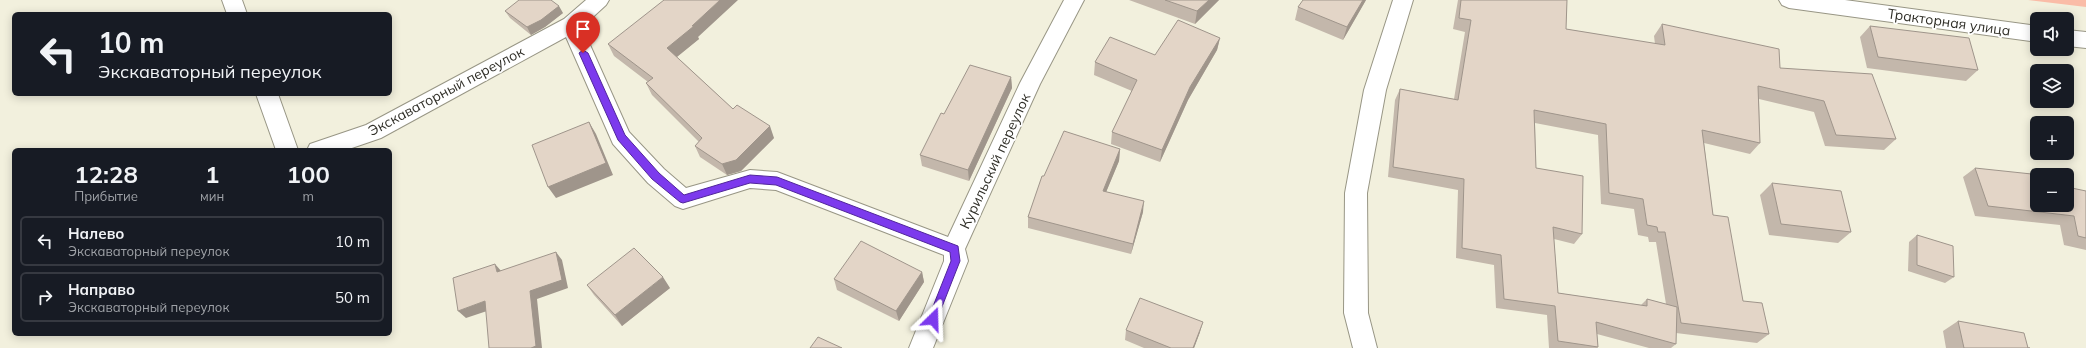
<!DOCTYPE html>
<html lang="ru">
<head>
<meta charset="utf-8">
<style>
  body { margin:0; font-family:Mulish,sans-serif; background:#242831; color:#f1f3f6; height:100vh; display:flex; flex-direction:column; font-size:15px; white-space:nowrap }
  * { box-sizing:border-box; margin:0 }
  p { font-size:13px; color:#9ea1a6 }
  .icon { flex:none; width:22px; height:22px; fill:none; stroke:currentColor; stroke-width:2; stroke-linecap:round; stroke-linejoin:round }
  .map { position:relative; flex:1; overflow:hidden }
  .side { position:absolute; left:12px; top:148px; width:380px; height:188px; display:flex; flex-direction:column; background:#171b24; border-radius:6px; box-shadow:0 2px 10px #0003 }
  .side>* { flex:none }
  .top-card { position:absolute; left:12px; top:12px; width:380px; height:84px; border-radius:6px; box-shadow:0 2px 10px #0003; background:#171b24; color:#f1f3f6; overflow:hidden }
  .tools { position:absolute; left:2030px; top:12px; display:grid; gap:8px }
  .tools a { display:grid; place-items:center; width:44px; height:44px; border-radius:6px; background:#171b24; box-shadow:0 2px 10px #0003; font-size:20px }
  .pin { position:absolute; display:grid; place-items:center; width:34px; height:34px; color:#fff; margin:-41px -17px; border-radius:50% 50% 50% 0; rotate:-45deg; box-shadow:0 0 4px #0007 }
  .pin .icon { rotate:45deg }
  .me { position:absolute; width:44px; margin:-22px; rotate:22deg; stroke-linejoin:round; filter:drop-shadow(0 0 3px #0008) }
  .turn { display:flex; align-items:center; gap:14px; height:84px; padding:0 20px; font-size:18px }
  .turn .icon { width:52px; height:52px; stroke-width:2.5 }
  .turn b { display:block; font-size:28px; line-height:34px }
  .eta { display:flex; justify-content:space-evenly; align-items:center; height:68px; text-align:center }
  .eta b { font-size:24px; font-weight:700; line-height:28px }
  ul { padding:0; list-style:none }
  li { display:flex; align-items:center; gap:12px; height:50px; margin:0 8px 6px; padding:0 12px; border:2px solid #363941; border-radius:6px }
  li div { flex:1 }
  li b { display:block; font-size:15px }
  li em { font-style:normal }
  .map>svg:first-child { display:block }
  .green { fill:#fabca7 }
  .lines { fill:none; stroke-linecap:round; stroke-linejoin:round }
  .minor-casing { stroke:#989685; stroke-width:2 }
  .minor { fill:#fff; fill-rule:evenodd }
  .wall { fill:#c3b7ab; fill-rule:evenodd }
  .shaded-wall { fill:#9f958b }
  .building { fill:#e3d5c7; stroke:#9f958b }
  .route { fill:#7c3aed; stroke:#51269a }
  .labels { text-anchor:middle; dominant-baseline:central; stroke-width:3.5; stroke-linejoin:round; paint-order:stroke }
  .street-label { font-size:14px; fill:#302f28; stroke:#fff }
</style>
</head>
<body>
<div class="map">
<svg width="2086" height="348" viewBox="0 0 2086 348">
  <rect width="100%" height="100%" fill="#f2f0dd"/>
  <!-- green -->
  <path class="green" d="M2028 0H2086V7Z"/>
  <g class="lines">
    <!-- minor casing -->
    <g class="minor-casing">
      <path id="minor" d="M222 0H242L247 14H227Z
        M586 0H609L606 5 582 27 629 132 664 169 686 188 750 170 777 172 948 237 1020 83 1064 0H1084L1040 84 965 249 968 261 933 348H909L944 261V255L776 190 750 188 683 209 675 206 648 183 613 144 566 37 381 138 346 150H307L310 144 366 125 564 19Z
        M1393 0H1413L1386 90 1367 193 1368 313 1377 348H1353L1344 313 1345 193 1364 90Z
        M1779 0H1845L2037 26V42L1789 8 1782 5Z
        M2067 30 2086 32V48L2067 46Z
        M256 94H278L298 150H276Z"/>
    </g>
    <!-- minor -->
    <use href="#minor" class="minor"/>
  </g>
  <!-- wall -->
  <path class="wall" d="M1129 0H1219L1195 24Z
    M1366 0 1343 40 1295 20 1298 7Z
    M1458 0H1567L1566 29 1655 44 1654 36 1662 24 1780 68 1896 139 1884 150 1825 146 1814 112 1759 99 1760 143 1750 154 1704 143 1713 215 1743 301 1769 334 1757 343 1676 333V344L1671 348H1649L1597 334 1598 347 1597 348H1549L1547 315 1496 308 1494 265 1456 258 1458 190 1388 177 1395 100 1400 89 1454 99 1465 32 1453 29ZM1535 123 1598 135 1601 204 1634 209 1638 235 1648 237 1649 242H1656L1666 304 1647 299 1641 305 1558 293 1554 239 1574 244 1582 234 1536 168Z
    M505 11 563 13 545 27 531 35 510 18Z
    M1870 26 1978 70 1966 81 1867 68 1860 37Z
    M698 37 699 39 677 57 733 109 774 138 741 171 727 175 700 157 695 146 699 142 652 95 646 83 648 82 614 56 608 44Z
    M1220 38 1217 50 1188 100 1160 162 1111 144 1112 132 1132 91 1094 75 1095 62 1155 55Z
    M1011 77 1012 88 969 181 922 166 920 155 944 114Z
    M1120 149 1119 161 1106 192 1143 212 1131 254 1028 228V217L1044 176Z
    M1975 168 2037 205 2086 191V250L2064 245 2060 225 1975 216 1963 177Z
    M1772 183 1851 232 1838 243 1769 235 1760 195Z
    M1917 235 1954 277 1945 283 1908 271 1909 242Z
    M922 272 924 282 899 321 837 290 834 279Z
    M587 285 670 288 622 326 594 295Z
    M1958 321 2028 348H2030H1946L1943 331Z
    M1126 330 1200 332 1194 348H1144L1125 340Z"/>
  <!-- shaded-wall -->
  <path class="shaded-wall" d="M720 0H738L698 37 699 39 673 60 667 48Z
    M1209 0H1219L1195 24 1197 11Z
    M1363 0H1366L1343 40 1347 27Z
    M559 6 563 13 545 27 531 35 527 27Z
    M1220 38 1217 50 1188 100 1160 162 1162 150 1190 87Z
    M1011 77 1012 88 969 181 968 170Z
    M589 122 596 134 613 175 556 198 548 187Z
    M770 126 774 138 741 171 727 175 722 164Z
    M1120 149 1119 161 1102 202 1103 191Z
    M1144 201 1143 212 1131 254 1133 244Z
    M556 252 562 260 568 288 537 299 542 348H531L530 291Z
    M495 264 502 272H497Z
    M922 272 924 282 899 321 896 311Z
    M663 277 670 288 622 326 615 315Z
    M485 301 493 309 466 318 458 311Z
    M1203 322 1200 332 1194 348H1193Z"/>
  <!-- building -->
  <path class="building" d="M519 0H551L559 6 541 20 527 27 505 11Z
    M664 0H720L692 26H694L667 48 733 109 737 105 770 126 736 160 722 164 695 146 702 138 646 83 653 78 608 44Z
    M1165 0H1209L1197 11Z
    M1303 0H1363L1347 27 1298 7Z
    M1461 0H1567L1566 29 1665 45 1662 24 1779 49 1780 68 1872 74 1896 139 1836 135 1824 101 1758 86 1760 143 1702 130 1713 215 1728 217 1743 301 1762 303 1769 334 1681 323 1665 232H1658L1657 227 1647 225 1643 199 1609 193 1606 124 1534 110 1536 168 1583 176 1582 234 1553 227 1558 293 1647 306V299L1677 307 1676 344 1596 322 1598 347 1558 341 1555 306 1504 299 1501 255 1462 248 1464 179 1393 167 1400 89 1458 100 1471 20 1459 18Z
    M1178 20 1220 38 1190 87 1162 150 1112 132 1137 80 1095 62 1110 37 1155 55Z
    M1870 26 1969 38 1978 70 1878 57Z
    M970 65 1011 77 968 170 920 155 941 113 944 114Z
    M589 122 606 163 548 187 532 145Z
    M1064 131 1120 149 1103 191 1144 201 1133 244 1028 217 1042 176H1044Z
    M1975 168 2041 175H2037V205H2067V187L2086 191V238L2078 236 2074 216 1988 206Z
    M1772 183 1841 191 1851 232 1781 224Z
    M1917 235 1953 246 1954 277 1917 265Z
    M861 241 922 272 896 311 834 279Z
    M634 248 663 277 615 315 587 285Z
    M556 252 562 280 530 291 536 346 531 348H489L485 301 458 311 453 278 495 264 497 272Z
    M1140 298 1203 322 1193 348H1171L1126 330Z
    M1958 321 2024 333 2028 348H2030H1964Z
    M818 337 842 348H810Z"/>
  <!-- route -->
  <path class="route" d="M583 50 588 53 625 135 659 173 684 195 750 175 777 177 958 246 960 261 936 322H929L928 319 951 261 950 252 776 185 750 183 683 203 680 202 652 179 618 140 579 53Z"/>
  <g class="labels">
    <!-- street labels -->
    <g class="street-label">
      <text transform="translate(1949 22) rotate(8)">Тракторная улица</text>
      <text transform="translate(446 91) rotate(-28)">Экскаваторный переулок</text>
      <text transform="translate(995 161) rotate(-65)">Курильский переулок</text>
    </g>
  </g>
</svg>
<div class="tools">
<a><svg class="icon" aria-label="sound" viewBox="0 0 24 24"><path d="M4 9h4l5-4v14l-5-4H4zM17 9q2 3 0 6"/></svg></a>
<a><svg class="icon" aria-label="layers" viewBox="0 0 24 24"><path d="M12 4l9 5-9 5-9-5zM3 14l9 5 9-5"/></svg></a>
<a>+</a>
<a>−</a>
</div>
<div class="pin" style="left:583px;top:53px;background:#d93025"><svg class="icon" aria-label="arrive" viewBox="0 0 24 24"><path d="M6 21V4h12l-3 4 3 4H6"/></svg></div>
<svg class="me" style="left:933px;top:319px" viewBox="-20 -20 40 40"><path d="M0-17L14 15 0 8-14 15z" fill="#7c3aed" stroke="#fff" stroke-width="4"/></svg>
<div class="top-card">
<div class="turn"><svg class="icon" aria-label="left" viewBox="0 0 24 24"><path d="M17 20v-9H6M10 6l-5 5 5 5"/></svg><div><b>10 m</b>Экскаваторный переулок</div></div>
</div>
<section class="side">
<div class="eta">
<div><b>12:28</b><p>Прибытие</p></div>
<div><b>1</b><p>мин</p></div>
<div><b>100</b><p>m</p></div>
</div>
<ul>
<li><svg class="icon" aria-label="left" viewBox="0 0 24 24"><path d="M17 20v-9H6M10 6l-5 5 5 5"/></svg><div><b>Налево</b><p>Экскаваторный переулок</p></div><em>10 m</em></li>
<li><svg class="icon" aria-label="right" viewBox="0 0 24 24"><path d="M7 20v-9h11M14 6l5 5-5 5"/></svg><div><b>Направо</b><p>Экскаваторный переулок</p></div><em>50 m</em></li>
</ul>
</section>
</div>
</body>
</html>
